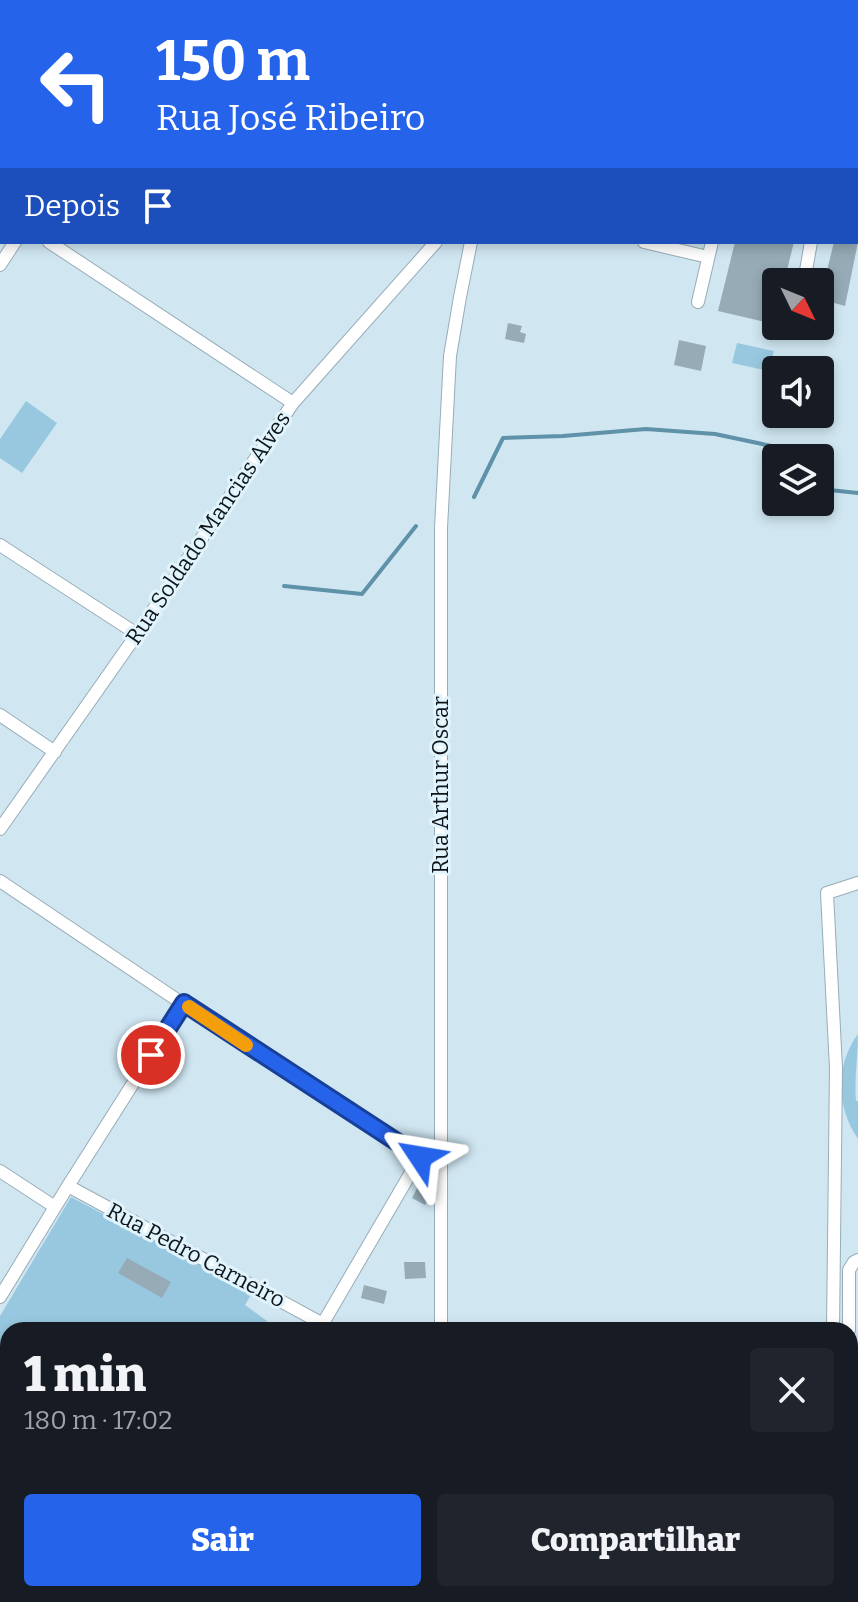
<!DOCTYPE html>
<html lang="pt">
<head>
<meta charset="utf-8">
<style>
  body { margin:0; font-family:Bitter,serif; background:#20242c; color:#f1f3f6; height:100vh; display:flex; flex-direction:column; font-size:30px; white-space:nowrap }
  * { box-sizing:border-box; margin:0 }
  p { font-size:26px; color:#9ea1a6 }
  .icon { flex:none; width:44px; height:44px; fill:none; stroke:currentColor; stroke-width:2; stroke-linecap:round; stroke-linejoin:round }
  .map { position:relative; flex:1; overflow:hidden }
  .side { position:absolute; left:0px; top:1322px; width:858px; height:280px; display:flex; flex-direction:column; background:#171b24; border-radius:24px 24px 0 0; box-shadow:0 4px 12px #0003 }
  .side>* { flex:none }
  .hud { position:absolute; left:0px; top:0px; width:858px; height:244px; box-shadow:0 4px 12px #0003; background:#2563eb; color:#fff; overflow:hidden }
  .needle { width:52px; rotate:133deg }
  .tools { position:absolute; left:762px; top:268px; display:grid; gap:16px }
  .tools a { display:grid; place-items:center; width:72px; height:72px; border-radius:8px; background:#171b24; box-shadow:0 4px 12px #0003; font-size:40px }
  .pin { position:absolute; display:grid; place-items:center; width:68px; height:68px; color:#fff; margin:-34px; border:4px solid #fff; border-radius:50%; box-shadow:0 2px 8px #0007 }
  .me { position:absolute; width:88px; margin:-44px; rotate:303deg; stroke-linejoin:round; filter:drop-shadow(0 0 6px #0008) }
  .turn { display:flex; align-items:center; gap:28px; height:168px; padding:0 24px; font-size:36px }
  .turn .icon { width:104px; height:104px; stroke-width:2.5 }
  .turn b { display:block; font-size:56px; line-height:68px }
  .then { display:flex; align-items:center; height:76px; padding:0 24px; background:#0003; gap:16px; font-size:30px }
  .round { display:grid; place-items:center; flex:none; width:84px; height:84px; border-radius:8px; background:#20242c }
  .overview { display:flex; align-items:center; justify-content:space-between; height:136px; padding:0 24px }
  h1 { font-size:48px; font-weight:800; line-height:60px }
  .button { display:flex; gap:16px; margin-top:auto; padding:16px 24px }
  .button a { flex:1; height:92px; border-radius:8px; background:#2563eb; color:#fff; font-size:32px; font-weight:800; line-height:92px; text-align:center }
  .button a+a { background:#20242c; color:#f1f3f6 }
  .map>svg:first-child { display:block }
  .green { fill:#98c8df }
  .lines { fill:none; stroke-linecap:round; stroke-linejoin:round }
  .stream { stroke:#5f91a9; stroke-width:4 }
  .building { fill:#96abb6 }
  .minor-casing { stroke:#97acb7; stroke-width:14 }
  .major-casing { stroke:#166b8b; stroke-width:18 }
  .minor { stroke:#fff; stroke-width:12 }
  .major { stroke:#76c2de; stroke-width:16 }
  .route-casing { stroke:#184099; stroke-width:20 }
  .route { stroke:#2563eb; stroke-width:14 }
  .slow { stroke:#f59e0b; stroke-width:14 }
  .labels { text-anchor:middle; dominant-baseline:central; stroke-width:6; stroke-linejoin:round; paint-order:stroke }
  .street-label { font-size:22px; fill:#0d1519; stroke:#e1f3fc }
</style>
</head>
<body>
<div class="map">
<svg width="858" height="1602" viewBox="0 0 858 1602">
  <rect width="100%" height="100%" fill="#d0e7f2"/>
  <!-- green -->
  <path class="green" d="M737 343 774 351 769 371 732 363Z
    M26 401 57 423 22 473 0 458V439Z
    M858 1034C858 1056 854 1079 856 1101H858V1139C836 1107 835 1065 858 1034Z
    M71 1197 252 1293 245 1305 267 1321 263 1330H8V1442L0 1437V1316Z"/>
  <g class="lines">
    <!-- stream -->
    <path class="stream" d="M820 489 858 493
      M474 497 503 438 563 436 646 429 715 434 786 449 792 458
      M284 586 362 594 416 526"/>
  </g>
  <!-- building -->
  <path class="building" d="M735 242H794L784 282H776V317L774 324 718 311Z
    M834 242H858L845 306 820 299Z
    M508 323 522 326 520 332 526 334 524 343 505 339Z
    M679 340 706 346 701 371 674 365Z
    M422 1179 432 1185V1193L425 1205 412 1198Z
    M127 1258 171 1282 162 1298 118 1273Z
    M404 1262H425L426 1278 405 1279Z
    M364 1285 387 1291 384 1304 361 1298Z"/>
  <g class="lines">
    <!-- minor casing -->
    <g class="minor-casing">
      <path id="minor" d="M510 2V0
        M856 207 858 208
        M0 209 2 210
        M49 242 293 403
        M644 242 708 257
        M0 265 15 242
        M804 282 811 242
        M698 302 712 242
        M0 545 137 634
        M0 715 55 752
        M0 829 137 634 293 403 436 242
        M0 881 204 1018 420 1157 440 1155
        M0 1171 55 1207
        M68 1186 323 1324
        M0 1297 68 1186 184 1003
        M319 1330 420 1157
        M441 1330V528L450 356 460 297 471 242
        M833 1330 836 1068 827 893 858 883
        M849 1330V1270L854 1262 858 1260
        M850 1477V1551
        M446 1594V1602
        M716 1594V1602"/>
    </g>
    <!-- major casing -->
    <g class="major-casing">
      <path id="major" d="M0 1445 8 1451
        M850 1551H858
        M139 1602 149 1594"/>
    </g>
    <!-- minor -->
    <use href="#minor" class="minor"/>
    <!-- major -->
    <use href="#major" class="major"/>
  </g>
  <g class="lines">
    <!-- route casing -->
    <g class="route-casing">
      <path id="route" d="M151 1055 184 1003 420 1157"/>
    </g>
    <!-- route -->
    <use href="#route" class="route"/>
    <!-- slow -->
    <path class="slow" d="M189 1007 246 1045"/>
  </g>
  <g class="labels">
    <!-- street labels -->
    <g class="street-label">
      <text transform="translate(208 528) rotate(-56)">Rua Soldado Mancias Alves</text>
      <text transform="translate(440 785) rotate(-90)">Rua Arthur Oscar</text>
      <text transform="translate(196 1255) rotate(28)">Rua Pedro Carneiro</text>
    </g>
  </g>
</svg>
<div class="tools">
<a><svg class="needle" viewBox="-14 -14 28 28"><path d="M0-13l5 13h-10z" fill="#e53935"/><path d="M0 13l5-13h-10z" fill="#9ea1a6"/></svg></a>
<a><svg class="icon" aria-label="sound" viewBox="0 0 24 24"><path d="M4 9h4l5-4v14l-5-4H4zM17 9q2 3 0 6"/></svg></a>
<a><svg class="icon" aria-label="layers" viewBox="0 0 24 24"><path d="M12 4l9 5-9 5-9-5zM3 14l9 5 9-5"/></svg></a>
</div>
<div class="pin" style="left:151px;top:1055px;background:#d93025"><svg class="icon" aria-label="arrive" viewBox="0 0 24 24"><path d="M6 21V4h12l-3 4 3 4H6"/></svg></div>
<svg class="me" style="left:420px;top:1157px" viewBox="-20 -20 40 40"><path d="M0-17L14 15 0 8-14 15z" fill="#2563eb" stroke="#fff" stroke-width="4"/></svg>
<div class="hud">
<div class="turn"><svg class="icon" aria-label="left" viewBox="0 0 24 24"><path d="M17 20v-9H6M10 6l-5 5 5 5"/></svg><div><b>150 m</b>Rua José Ribeiro</div></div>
<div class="then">Depois<svg class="icon" aria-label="arrive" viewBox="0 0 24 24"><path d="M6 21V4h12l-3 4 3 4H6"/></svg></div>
</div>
<section class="side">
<div class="overview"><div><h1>1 min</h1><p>180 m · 17:02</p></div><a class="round"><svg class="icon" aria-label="close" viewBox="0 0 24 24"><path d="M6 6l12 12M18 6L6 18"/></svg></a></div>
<div class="button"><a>Sair</a><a>Compartilhar</a></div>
</section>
</div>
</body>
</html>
